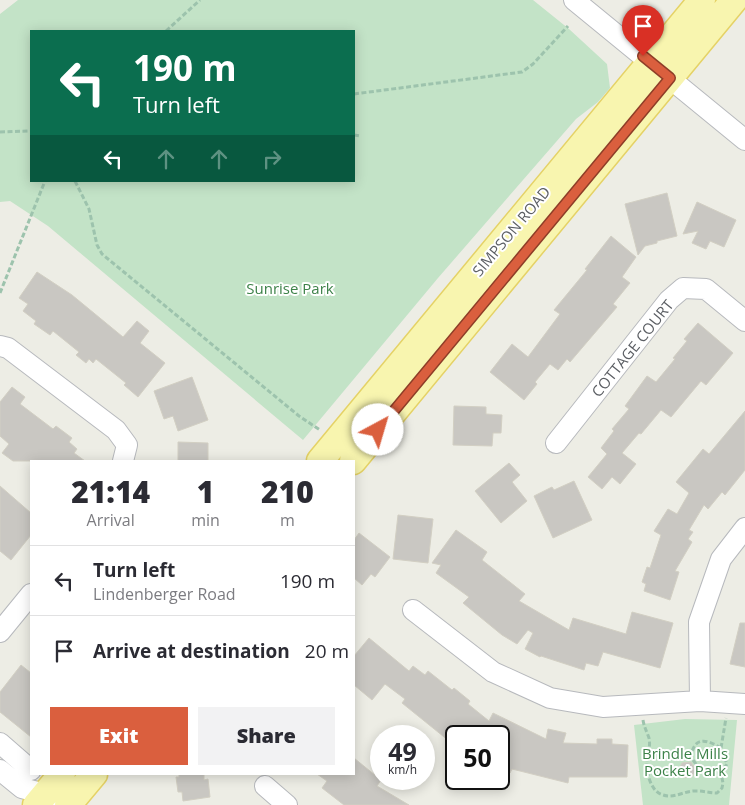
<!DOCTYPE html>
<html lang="en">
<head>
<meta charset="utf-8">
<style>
  body { margin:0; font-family:"Open Sans",sans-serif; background:#f2f2f3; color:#2b2b33; height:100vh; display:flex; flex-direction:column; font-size:19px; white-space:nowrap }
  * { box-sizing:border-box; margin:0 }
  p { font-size:16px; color:#7c7c81 }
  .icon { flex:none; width:28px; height:28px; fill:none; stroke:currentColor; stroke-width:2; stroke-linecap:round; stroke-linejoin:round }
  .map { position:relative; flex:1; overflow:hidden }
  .panel { position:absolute; left:30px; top:460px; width:325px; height:315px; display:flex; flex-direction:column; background:#fff; border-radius:0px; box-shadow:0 2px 12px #0003 }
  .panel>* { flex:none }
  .hud { position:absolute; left:30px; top:30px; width:325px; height:152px; border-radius:0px; box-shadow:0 2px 12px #0003; background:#0b6e4f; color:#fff; overflow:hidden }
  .speed { position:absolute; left:370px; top:725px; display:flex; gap:10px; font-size:25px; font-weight:700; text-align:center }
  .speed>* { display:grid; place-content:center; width:65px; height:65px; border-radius:50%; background:#fff; box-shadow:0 2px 12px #0003; line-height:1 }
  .speed small { font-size:12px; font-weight:400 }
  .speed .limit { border:2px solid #111; border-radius:8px; background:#fff; color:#111 }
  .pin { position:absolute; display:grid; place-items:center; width:42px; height:42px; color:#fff; margin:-51px -21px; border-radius:50% 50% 50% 0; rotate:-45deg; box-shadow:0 0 5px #0007 }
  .pin .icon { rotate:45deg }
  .me { position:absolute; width:55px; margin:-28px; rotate:39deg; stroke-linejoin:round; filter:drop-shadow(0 0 4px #0008) }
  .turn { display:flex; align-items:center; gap:18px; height:105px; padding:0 20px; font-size:22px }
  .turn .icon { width:65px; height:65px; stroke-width:2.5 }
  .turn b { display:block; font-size:35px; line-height:42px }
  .lanes { display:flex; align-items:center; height:48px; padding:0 20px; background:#0003; justify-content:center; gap:25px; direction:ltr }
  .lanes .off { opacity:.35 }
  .eta { display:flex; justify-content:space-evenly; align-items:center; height:85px; text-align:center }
  .eta b { font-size:30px; font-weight:800; line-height:35px }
  .button { display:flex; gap:10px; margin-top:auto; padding:10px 20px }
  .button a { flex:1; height:58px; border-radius:0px; background:#da5f3e; color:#fff; font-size:20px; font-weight:800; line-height:58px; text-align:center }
  .button a+a { background:#f2f2f3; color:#2b2b33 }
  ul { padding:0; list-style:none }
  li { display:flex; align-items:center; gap:15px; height:70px; padding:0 20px; border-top:1px solid #e1e1e2 }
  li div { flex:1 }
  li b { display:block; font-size:19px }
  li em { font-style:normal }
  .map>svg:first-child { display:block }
  .green { fill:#c3e3c7; fill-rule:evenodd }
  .building { fill:#c9c7c2; stroke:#d2cfc3 }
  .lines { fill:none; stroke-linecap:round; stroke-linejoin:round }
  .minor-casing { stroke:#b7b9bd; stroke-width:22 }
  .major-casing { stroke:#e5d266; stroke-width:29 }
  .path { stroke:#9dc3ad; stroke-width:3; stroke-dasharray:5 2.5; stroke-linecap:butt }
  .minor { stroke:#fff; stroke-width:20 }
  .major { stroke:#f8f5af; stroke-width:26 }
  .route-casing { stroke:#8e3e28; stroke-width:12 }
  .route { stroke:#da5f3e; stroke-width:9 }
  .labels { text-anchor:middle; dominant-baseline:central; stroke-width:4; stroke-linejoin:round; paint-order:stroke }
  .street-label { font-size:15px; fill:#5c5f64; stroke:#fff }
  .park-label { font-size:15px; fill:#3d8249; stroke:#fff }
</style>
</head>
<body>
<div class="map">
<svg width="745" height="805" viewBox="0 0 745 805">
  <rect width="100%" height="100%" fill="#edede5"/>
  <!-- green -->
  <path class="green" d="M18 0H533L569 29 607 64 610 88 598 102 576 119 438 278 303 440 48 226 10 201 0 202V14ZM31 31H354V181H31Z
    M685 719 737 720 729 805H643L634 725Z"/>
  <!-- building -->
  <path class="building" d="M667 193 677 236 657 241V243L645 246 638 255 625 204Z
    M697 202 736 220 724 247 710 241 706 249 692 243 698 231 683 234Z
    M611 236 636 257 622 277 630 283 613 304 617 307 570 362 567 359 558 370 550 364 535 382 537 384 524 400 490 372 512 344 528 357 560 314 554 310 587 270 585 269Z
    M37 272 72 295 123 337 137 321 149 331 140 343 165 363 138 397 124 385 126 383 96 359 93 363 89 359 86 363 76 355 79 352 53 331 50 335 34 324 36 321 23 311 28 304 19 298Z
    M698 323 733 353 706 385 701 381 671 417 661 410 641 434 639 433 622 453 636 464 620 484 612 477 602 489 588 477 607 454 601 448 614 431 612 429 629 409 625 406 647 376 656 382 675 359 673 358 687 341 684 339Z
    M192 377 208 420 178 431 173 416 164 419 154 391Z
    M12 387 25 397 20 404 53 429 56 426 72 438 69 442 77 449 74 453 85 461H13L2 453 9 444 0 436V402Z
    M454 406 486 407V414L502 415 501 433H493L492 446 453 445Z
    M745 411V470L725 495 722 492 708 509 704 505 689 530 693 532 688 539 692 542 675 571 679 572 670 600 644 591 646 584 642 582 647 567 650 568 661 535 654 531 668 509 677 514 689 493 676 482 703 449 709 454Z
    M178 442 208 443V461H178Z
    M509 463 520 475 512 482 527 501 501 523 475 491Z
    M574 481 592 520 553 538 534 496 552 487 554 490Z
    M0 486 31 513V535L11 560 0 551Z
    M398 515 433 519 428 563 393 559Z
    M456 530 487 552 482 560 525 594 519 601 569 630 573 618 626 634 632 612 673 623 660 668 603 652 598 666 586 663 584 670 541 656 540 657 525 649 533 633 528 630 517 644 502 635 463 603 469 597 436 573 441 565 432 563Z
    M359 533 390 557 375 577 371 574 362 585 354 578V540Z
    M740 623H745V667L730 664Z
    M369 638 409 671 413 666 425 675 428 671 452 690 454 688 470 701 468 704 489 721 493 713 546 739 548 729 566 733 563 743 597 744V739H612V744L628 745 627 777H569L568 783 512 769 510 773 499 767V736H456V743L454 745 402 703 405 699 385 684 372 700 354 685V656Z
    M21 665 31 673V737L0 712V692Z
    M354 758 381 780 377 786 409 805H344L322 788 327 781 317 774H354Z
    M691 762 696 770 692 777 683 778 678 771 682 763Z
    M179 774H204V780L208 779 210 797 183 801 182 792H178L176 777H179Z"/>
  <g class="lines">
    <!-- minor casing -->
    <g class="minor-casing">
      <path id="minor" d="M574 0 745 140
        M0 346 8 348 116 430 127 445 123 461
        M556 443 669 300 683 288 706 289 745 321
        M413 610 493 672 550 698 603 707 700 701 745 704
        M0 632 31 594
        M700 701 699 622 721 559 745 528
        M0 743 31 770
        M0 770 22 788 45 794 55 803
        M265 786 287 805"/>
    </g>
    <!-- major casing -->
    <g class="major-casing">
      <path id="major" d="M320 461 702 0
        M353 461 734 0
        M36 805 62 774
        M68 805 94 774"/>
    </g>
    <!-- path -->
    <path class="path" d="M166 31 200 0
      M354 94 522 72 533 64 568 26
      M0 132 31 131
      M354 135 360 136
      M75 181 89 209 97 245 102 254 299 416 320 430
      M0 293 45 181
      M643 720C644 727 647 732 649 738 651 747 647 754 647 762 646 773 651 792 663 795 675 799 685 790 697 791 704 791 710 793 717 793L722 788 723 783 721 773 727 764 721 748 726 718
      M721 748C706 739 694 736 691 757 698 768 706 777 721 773"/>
    <!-- minor -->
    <use href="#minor" class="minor"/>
    <!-- major -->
    <use href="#major" class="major"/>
  </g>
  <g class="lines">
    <!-- route casing -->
    <g class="route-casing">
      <path id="route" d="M378 430 670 78 643 56"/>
    </g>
    <!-- route -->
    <use href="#route" class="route"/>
  </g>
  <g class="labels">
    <!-- street labels -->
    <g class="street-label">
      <text transform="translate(511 231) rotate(-50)">SIMPSON ROAD</text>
      <text transform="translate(632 348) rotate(-51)">COTTAGE COURT</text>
    </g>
    <!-- park labels -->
    <g class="park-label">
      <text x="290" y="288">Sunrise Park</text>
      <text x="685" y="753">Brindle Mills<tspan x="685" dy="17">Pocket Park</tspan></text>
    </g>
  </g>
</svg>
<div class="speed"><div>49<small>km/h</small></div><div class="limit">50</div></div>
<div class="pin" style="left:643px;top:56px;background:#d93025"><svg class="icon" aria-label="arrive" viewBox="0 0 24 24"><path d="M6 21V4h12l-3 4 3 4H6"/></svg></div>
<svg class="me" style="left:378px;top:430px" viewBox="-20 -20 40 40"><circle r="19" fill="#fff"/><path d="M0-13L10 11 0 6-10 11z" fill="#da5f3e"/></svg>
<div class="hud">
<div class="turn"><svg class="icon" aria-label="left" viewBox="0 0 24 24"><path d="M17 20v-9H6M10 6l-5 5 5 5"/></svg><div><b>190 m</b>Turn left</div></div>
<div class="lanes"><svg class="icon" aria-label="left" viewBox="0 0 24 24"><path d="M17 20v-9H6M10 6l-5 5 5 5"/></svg><svg class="icon off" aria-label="ahead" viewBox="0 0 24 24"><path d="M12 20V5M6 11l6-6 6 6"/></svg><svg class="icon off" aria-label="ahead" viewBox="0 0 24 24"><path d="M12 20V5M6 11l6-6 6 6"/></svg><svg class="icon off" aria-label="right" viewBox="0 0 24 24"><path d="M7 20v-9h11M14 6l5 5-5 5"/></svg></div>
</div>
<section class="panel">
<div class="eta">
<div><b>21:14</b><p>Arrival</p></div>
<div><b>1</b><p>min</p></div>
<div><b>210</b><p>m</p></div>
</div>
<ul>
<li><svg class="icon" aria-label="left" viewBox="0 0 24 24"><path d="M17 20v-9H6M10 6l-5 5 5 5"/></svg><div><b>Turn left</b><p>Lindenberger Road</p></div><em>190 m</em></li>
<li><svg class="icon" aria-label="arrive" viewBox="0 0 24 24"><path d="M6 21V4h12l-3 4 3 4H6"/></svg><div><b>Arrive at destination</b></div><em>20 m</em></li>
</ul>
<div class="button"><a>Exit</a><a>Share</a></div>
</section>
</div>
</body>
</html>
